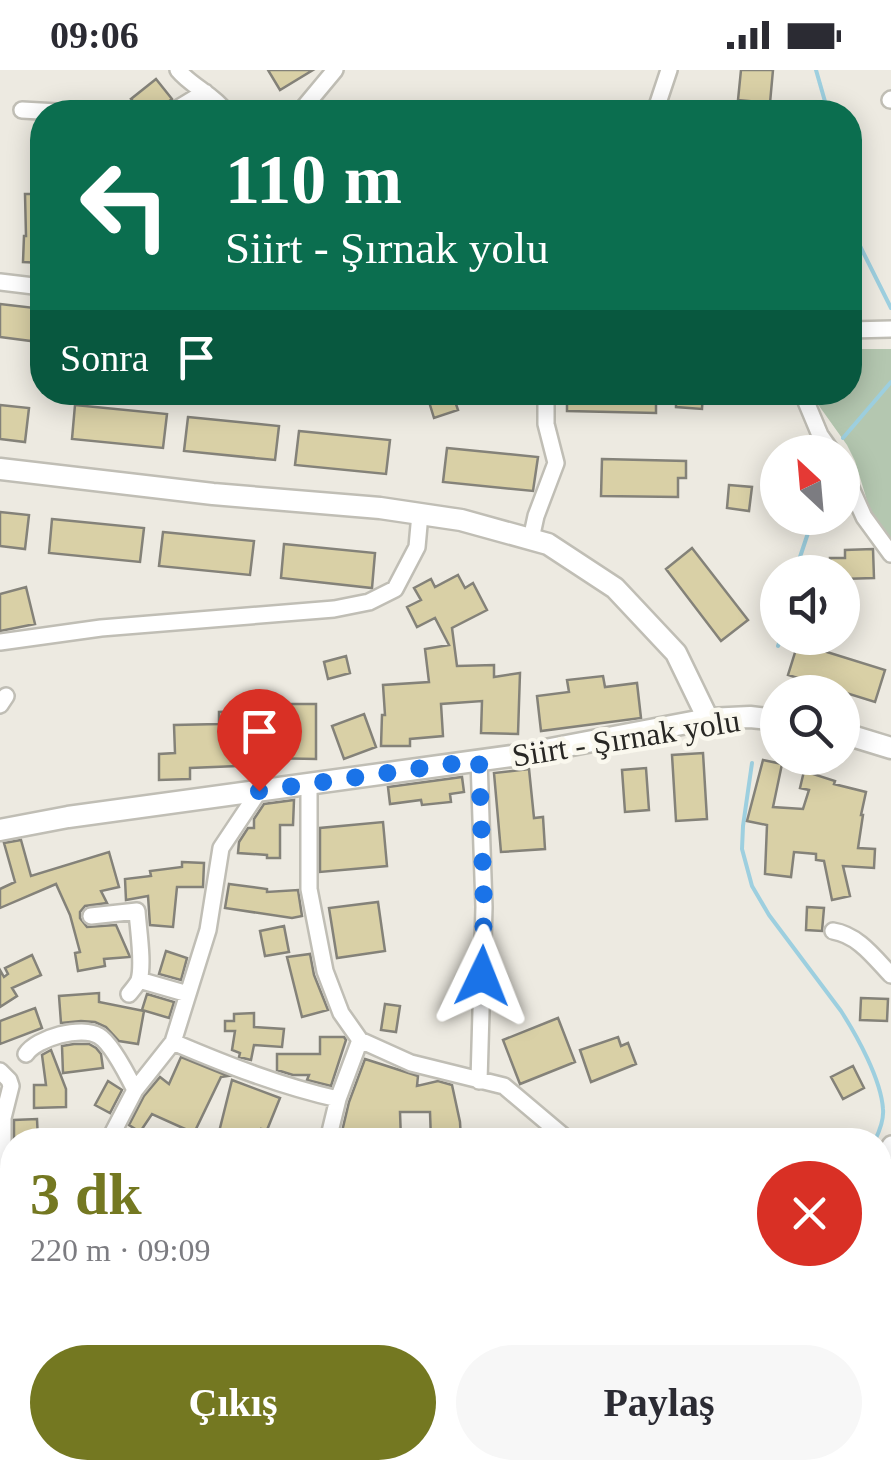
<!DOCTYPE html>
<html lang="tr">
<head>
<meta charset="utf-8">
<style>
  body { margin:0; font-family:"Times New Roman",serif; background:#f7f7f7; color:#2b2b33; height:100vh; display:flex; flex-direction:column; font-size:38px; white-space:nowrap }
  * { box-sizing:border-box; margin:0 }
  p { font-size:32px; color:#7c7c81 }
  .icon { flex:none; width:55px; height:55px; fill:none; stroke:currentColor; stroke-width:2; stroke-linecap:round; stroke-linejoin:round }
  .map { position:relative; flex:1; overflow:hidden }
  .panel { position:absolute; left:0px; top:1058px; width:892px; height:352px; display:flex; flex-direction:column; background:#fff; border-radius:40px 40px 0 0; box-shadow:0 5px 25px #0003 }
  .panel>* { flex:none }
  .guide { position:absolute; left:30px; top:30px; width:832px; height:305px; border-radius:40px; box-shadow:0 5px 25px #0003; background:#0b6e4f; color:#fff; overflow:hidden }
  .needle { width:65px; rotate:334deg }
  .tools { position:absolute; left:760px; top:365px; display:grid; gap:20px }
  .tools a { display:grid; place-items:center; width:100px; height:100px; border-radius:50%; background:#fff; box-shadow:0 5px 25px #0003; font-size:50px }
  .pin { position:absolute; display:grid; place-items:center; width:85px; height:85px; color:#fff; margin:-102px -42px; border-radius:50% 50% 50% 0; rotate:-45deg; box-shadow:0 0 10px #0007 }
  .pin .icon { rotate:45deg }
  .me { position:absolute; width:110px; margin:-55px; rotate:2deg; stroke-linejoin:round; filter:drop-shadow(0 0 8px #0008) }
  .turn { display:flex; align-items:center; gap:35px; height:210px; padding:0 30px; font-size:45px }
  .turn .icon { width:130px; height:130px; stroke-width:2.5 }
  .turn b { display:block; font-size:70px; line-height:85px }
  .then { display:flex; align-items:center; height:95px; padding:0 30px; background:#0003; gap:20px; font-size:38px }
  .round { display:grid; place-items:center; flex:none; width:105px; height:105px; border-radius:52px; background:#f7f7f7 }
  .summary { display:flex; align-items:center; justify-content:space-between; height:170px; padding:0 30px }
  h1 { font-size:60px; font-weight:700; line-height:75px; color:#747821 }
  .cta { display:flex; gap:20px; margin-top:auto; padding:20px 30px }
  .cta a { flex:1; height:115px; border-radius:60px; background:#747821; color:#fff; font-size:40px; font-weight:700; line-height:115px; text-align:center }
  .cta a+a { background:#f7f7f7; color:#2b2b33 }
  .status { display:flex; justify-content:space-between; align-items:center; height:70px; padding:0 50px; background:#fff; direction:ltr }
  .status svg { height:28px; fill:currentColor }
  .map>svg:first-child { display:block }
  .green { fill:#b4c7b0 }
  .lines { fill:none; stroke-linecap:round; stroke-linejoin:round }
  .stream { stroke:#9dcfdf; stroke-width:4 }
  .building { fill:#d9d0a6; stroke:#848279; stroke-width:2.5 }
  .minor-casing { stroke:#c0beb5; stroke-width:20 }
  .tertiary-casing { stroke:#c0beb5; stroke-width:25 }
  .minor { stroke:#fff; stroke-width:15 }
  .tertiary { stroke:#fff; stroke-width:20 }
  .route { stroke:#1a73e8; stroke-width:18; stroke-dasharray:0 32.4 }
  .labels { text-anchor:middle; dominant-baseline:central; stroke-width:9; stroke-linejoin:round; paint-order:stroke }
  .street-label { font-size:32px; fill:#282724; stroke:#faf8ee }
</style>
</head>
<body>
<div class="status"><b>09:06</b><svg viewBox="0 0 49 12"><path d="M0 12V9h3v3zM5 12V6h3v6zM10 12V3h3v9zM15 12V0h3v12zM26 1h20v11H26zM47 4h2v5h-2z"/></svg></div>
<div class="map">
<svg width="891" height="1408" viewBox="0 0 891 1408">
  <rect width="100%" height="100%" fill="#edeae1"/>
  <!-- green -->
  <path class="green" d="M850 279H891V470L872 447 855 391 847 375 817 333 813 323 850 322Z"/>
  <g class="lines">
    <!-- stream -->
    <path class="stream" d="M816 0 828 42
      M850 119 859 174 891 238
      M843 368 891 312
      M795 502 813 448
      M778 576 781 568
      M752 693 743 756 742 779 752 816 769 845 841 941C857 966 881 1009 883 1039 884 1050 880 1060 875 1070
      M639 1408 641 1398"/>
  </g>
  <!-- building -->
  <path class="building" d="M268 0H313L280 20Z
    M741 0H773L770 33 738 30Z
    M156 9 172 29 163 36 161 42H143L131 29Z
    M25 124H42V193L23 192 24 166H26Z
    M0 234 35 238 31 271 0 267Z
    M426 322H452L458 340 434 348Z
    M567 322H656V343L567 341Z
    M676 322H703L702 339 676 337Z
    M0 335 29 338 25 372 0 369Z
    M75 335 167 344 163 378 72 369Z
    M188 347 279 356 275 390 184 381Z
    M299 361 390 370 386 404 295 395Z
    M447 378 538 387 533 421 443 412Z
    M602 389 686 391V408H678V427L601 426Z
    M729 415 752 417 749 441 727 438Z
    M0 442 29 445 25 479 0 476Z
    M52 449 144 458 140 492 49 483Z
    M163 462 254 471 250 505 159 496Z
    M284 474 375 483 372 518 281 508Z
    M692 478 748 550 721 571 666 499Z
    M873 479 874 508 842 509V502H831L830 488H845V480Z
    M458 505 465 518 473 513 487 540 452 558 457 596 494 595V607L520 603 518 664 481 663 482 631 441 634 443 666 410 669V676H381L382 645H385L383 615 429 612 425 579 449 575 435 548 417 557 407 537 421 530 414 518 431 509 435 517Z
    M26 517 35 554 0 561V524Z
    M798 573 885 600 875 632 788 605Z
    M346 586 350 603 328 609 324 592Z
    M603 606 605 617 637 613 641 648 541 661 537 626 569 622 567 610Z
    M289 634H316V689L263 688V695L190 698V709L159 710V684L175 683 174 655 219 654V642L266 640V653L289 654Z
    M364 644 376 677 344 689 332 656Z
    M703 683 707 749 676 751 672 685Z
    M763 690 782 694 773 737 803 739 809 720 800 718 804 701 835 711 834 714 866 722 861 745H863L858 778 875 779 874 798 843 796 850 826 832 830 824 791 816 790V784L794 782 791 807 765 804 767 755 747 751Z
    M646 698 649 740 625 742 622 700Z
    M529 699 534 748 543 747 545 779 501 782 494 703Z
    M462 707 464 722 450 724 451 732 422 735 421 730 390 734 388 717Z
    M294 730 293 755H280V788H267V785L238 783 239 772 248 758H254V749L264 734Z
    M383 752 387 796 320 802V758Z
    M21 770 31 806 109 782 119 817 101 821 107 833 85 836 80 842V848L87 857 116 855 130 887 104 889 105 896 78 901 75 883 80 882 70 845 56 814 0 838V819L15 812 4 773Z
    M182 792 204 793 203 817H177L173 857 150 855 148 826 126 830 125 809 151 806 150 801 182 797Z
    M229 814 267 819V822L298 820 302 846 292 848 225 838Z
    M378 832 385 881 337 888 329 838Z
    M807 837 824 838 822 861 806 860Z
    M284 856 289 882 265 886 260 861Z
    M166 881 187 888 181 910 159 904Z
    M310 884 314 905 328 940 302 947 287 887Z
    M32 885 41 905 12 918 17 926 0 937V900L4 907 8 904 5 898Z
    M99 923V932L144 941 138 974 119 971 106 957 95 952 81 951 61 953 59 926Z
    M147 924 174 932 169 948 142 940Z
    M861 928 888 929 887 951 860 950Z
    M385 934 400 936 396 962 381 960Z
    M35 938 42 958 0 974V951Z
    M254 943V957L284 959 282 977 254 975 251 990 239 987 240 983 232 980 235 961H225V951H234V944Z
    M558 948 575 992 520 1014 503 970Z
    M320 967H344L346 970 331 1016 307 1010 309 1005H293L277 1000V984H320Z
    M618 967 621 976 628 973 636 994 591 1012 580 980Z
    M74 974H89L96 978 101 984 103 998 63 1003 62 976Z
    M51 980 66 1019V1037L34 1038V1015H46L42 985Z
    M181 987 228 1006 221 1007 194 1063 152 1044 140 1062 129 1055 144 1026 160 1007 169 1014Z
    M365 989 418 1006 417 1016 438 1011 452 1015 460 1052 461 1070H431L430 1042H400L401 1070H340L349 1032Z
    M853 996 864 1018 843 1029 831 1007Z
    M232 1010 280 1028 267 1060 261 1059 258 1070H217Z
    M108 1011 122 1020 110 1043 95 1035Z
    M37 1049 38 1070H14V1050Z
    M0 1128 12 1131V1219L10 1225 0 1223Z
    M12 1377V1398H33L58 1408H0Z
    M92 1398H143L140 1408H88Z
    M231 1398H282L280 1408H229Z"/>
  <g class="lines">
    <!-- minor casing -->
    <g class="minor-casing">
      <path id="minor" d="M178 0C192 17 213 24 226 42
        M890 30 891 29
        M22 40 58 42
        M172 42 205 22
        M300 42 335 0
        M655 42 669 0
        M0 212 42 217
        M850 260 891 259
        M802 322 820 365 832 382
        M842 398 864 447 891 484
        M531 469 536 446 556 393 546 354V322
        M0 572 101 558 334 539 369 532 395 519 417 477 420 444
        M0 635 6 626
        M309 714V819L325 901 341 943 360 970
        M91 846 137 841C138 858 144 894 139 910 137 915 132 920 129 924
        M833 861C858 865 874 887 891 905
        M139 910 188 924
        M173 972C227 995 280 1016 338 1029
        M26 984C36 968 82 955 99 966 111 973 128 1006 135 1020
        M0 1001 9 1010 11 1016 3 1048V1078L0 1090
        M479 1011 484 837 479 690
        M109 1070 135 1020 173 972 208 860 221 778 259 721
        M328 1070 338 1029 360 970 411 993 504 1016 568 1070
        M880 1091 891 1074
        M0 1116 12 1119
        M0 1357 4 1324 12 1300
        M713 1398 716 1408
        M167 1408 171 1398
        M328 1408 332 1398"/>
    </g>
    <!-- tertiary casing -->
    <g class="tertiary-casing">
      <path id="tertiary" d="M0 399 213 424 380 438 461 450 548 474 615 518 676 583 708 649
        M842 663 891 678
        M0 760 68 747 519 685 708 649 750 647 778 650
        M0 1248 12 1252
        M686 1398 691 1408"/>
    </g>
    <!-- minor -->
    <use href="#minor" class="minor"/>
    <!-- tertiary -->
    <use href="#tertiary" class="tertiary"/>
  </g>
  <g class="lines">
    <!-- route -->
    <path class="route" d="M259 721 479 690 484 836 482 906"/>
  </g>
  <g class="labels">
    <!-- street labels -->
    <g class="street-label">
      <text transform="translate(626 668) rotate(-9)">Siirt - Şırnak yolu</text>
    </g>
  </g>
</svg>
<div class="tools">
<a><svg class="needle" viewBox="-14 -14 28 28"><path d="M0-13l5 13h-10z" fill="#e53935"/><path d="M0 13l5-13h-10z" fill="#7c7c81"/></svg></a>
<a><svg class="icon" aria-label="sound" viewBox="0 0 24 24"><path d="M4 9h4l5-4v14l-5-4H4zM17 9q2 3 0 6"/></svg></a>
<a><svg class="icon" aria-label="search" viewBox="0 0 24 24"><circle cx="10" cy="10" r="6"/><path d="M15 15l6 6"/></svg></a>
</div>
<div class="pin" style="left:259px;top:721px;background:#d93025"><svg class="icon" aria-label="arrive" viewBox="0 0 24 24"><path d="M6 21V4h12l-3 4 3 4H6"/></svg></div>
<svg class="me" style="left:482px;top:906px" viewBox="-20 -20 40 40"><path d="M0-17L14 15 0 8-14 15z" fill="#1a73e8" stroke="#fff" stroke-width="4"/></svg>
<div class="guide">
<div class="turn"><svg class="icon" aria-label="left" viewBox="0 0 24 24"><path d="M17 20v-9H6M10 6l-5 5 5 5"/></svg><div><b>110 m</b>Siirt - Şırnak yolu</div></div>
<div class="then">Sonra<svg class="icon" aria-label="arrive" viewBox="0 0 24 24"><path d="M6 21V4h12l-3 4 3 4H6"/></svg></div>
</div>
<section class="panel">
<div class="summary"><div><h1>3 dk</h1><p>220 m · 09:09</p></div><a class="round" style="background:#d93025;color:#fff"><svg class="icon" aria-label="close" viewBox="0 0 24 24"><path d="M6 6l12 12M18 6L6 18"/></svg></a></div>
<div class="cta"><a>Çıkış</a><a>Paylaş</a></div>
</section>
</div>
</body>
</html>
